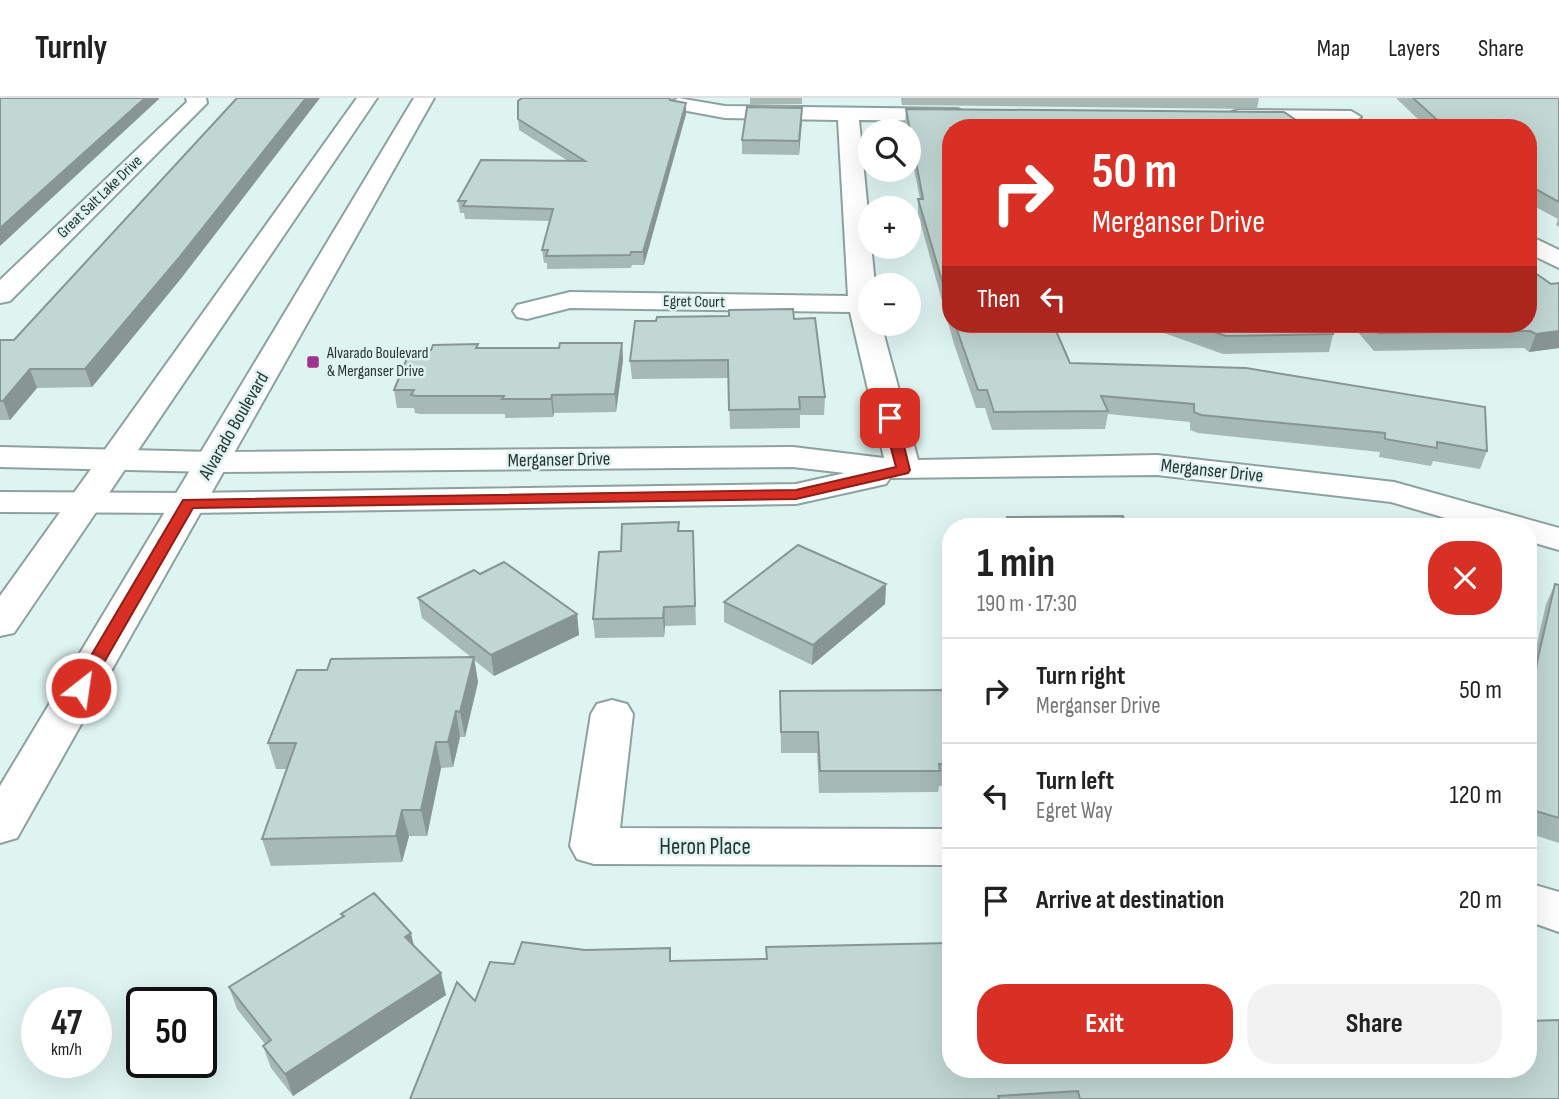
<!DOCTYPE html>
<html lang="en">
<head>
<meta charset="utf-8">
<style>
  body { margin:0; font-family:"Sofia Sans Condensed",sans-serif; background:#f2f2f2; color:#222; height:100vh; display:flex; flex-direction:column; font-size:26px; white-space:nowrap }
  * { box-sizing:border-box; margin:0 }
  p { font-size:23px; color:#767676 }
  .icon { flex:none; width:38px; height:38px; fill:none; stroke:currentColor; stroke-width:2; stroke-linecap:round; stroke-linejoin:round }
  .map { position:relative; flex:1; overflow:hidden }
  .sheet { position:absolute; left:942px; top:420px; width:595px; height:560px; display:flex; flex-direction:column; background:#fff; border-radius:28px; box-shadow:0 7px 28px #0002 }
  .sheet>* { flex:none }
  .banner { position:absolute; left:942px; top:21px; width:595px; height:214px; border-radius:28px; box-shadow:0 7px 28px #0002; background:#d93025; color:#fff; overflow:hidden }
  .buttons { position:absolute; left:858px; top:21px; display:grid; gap:14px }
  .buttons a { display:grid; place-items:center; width:63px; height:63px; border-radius:50%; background:#fff; box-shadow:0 7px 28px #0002; font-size:35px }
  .speed { position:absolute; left:21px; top:889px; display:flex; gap:14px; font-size:35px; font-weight:700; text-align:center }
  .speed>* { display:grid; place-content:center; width:91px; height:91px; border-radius:50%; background:#fff; box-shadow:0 7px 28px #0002; line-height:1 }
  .speed small { font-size:18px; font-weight:400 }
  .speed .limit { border:4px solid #111; border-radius:10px; background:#fff; color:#111 }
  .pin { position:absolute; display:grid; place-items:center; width:60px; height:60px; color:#fff; margin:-30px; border-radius:14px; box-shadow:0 4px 10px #0006 }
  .me { position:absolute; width:77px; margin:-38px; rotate:30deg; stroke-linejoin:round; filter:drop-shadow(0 0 5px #0008) }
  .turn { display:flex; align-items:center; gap:24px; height:147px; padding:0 35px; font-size:32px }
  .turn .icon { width:91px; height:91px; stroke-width:2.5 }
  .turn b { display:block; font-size:49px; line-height:60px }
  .then { display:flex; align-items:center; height:66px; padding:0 35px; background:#0003; gap:14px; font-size:26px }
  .round { display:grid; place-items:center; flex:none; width:74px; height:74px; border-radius:28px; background:#f2f2f2 }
  .headline { display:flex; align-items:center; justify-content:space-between; height:119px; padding:0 35px }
  h1 { font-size:42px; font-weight:700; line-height:52px }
  .cta { display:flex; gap:14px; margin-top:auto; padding:14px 35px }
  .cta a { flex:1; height:80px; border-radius:28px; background:#d93025; color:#fff; font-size:28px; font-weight:700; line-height:80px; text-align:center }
  .cta a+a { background:#f2f2f2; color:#222 }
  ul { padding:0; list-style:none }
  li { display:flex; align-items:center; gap:21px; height:105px; padding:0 35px; border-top:2px solid #e0e0e0 }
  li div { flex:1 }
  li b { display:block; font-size:26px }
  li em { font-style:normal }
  header { display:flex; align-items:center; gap:42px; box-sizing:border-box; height:98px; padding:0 35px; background:#fff; border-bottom:2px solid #e0e0e0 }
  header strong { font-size:33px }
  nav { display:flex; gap:38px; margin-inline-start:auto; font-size:24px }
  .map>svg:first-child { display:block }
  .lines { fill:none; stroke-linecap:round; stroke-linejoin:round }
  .minor-casing { stroke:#8da29e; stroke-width:4 }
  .secondary-casing { stroke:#8da29e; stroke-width:4 }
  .minor { fill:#fff; fill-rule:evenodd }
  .secondary { fill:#fff; fill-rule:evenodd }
  .wall { fill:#a6b9b5 }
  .shaded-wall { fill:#879694 }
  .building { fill:#c1d7d3; stroke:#879694; stroke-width:2 }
  .route { fill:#d93025; stroke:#8d1f18; stroke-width:2 }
  .poi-dot { fill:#9f3191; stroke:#def4f0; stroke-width:2.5 }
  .labels { text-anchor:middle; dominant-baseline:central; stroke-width:5; stroke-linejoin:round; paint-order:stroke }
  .far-street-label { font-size:16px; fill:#2a3331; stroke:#def4f0 }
  .far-poi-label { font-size:16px; fill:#2a3331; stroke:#def4f0; text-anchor:start }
  .street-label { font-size:19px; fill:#2a3331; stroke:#def4f0 }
  .near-street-label { font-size:23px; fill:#2a3331; stroke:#def4f0 }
</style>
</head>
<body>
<header>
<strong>Turnly</strong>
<nav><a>Map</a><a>Layers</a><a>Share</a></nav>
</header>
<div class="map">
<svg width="1559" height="1001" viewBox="0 0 1559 1001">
  <rect width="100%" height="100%" fill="#def4f0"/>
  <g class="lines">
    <!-- minor casing -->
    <g class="minor-casing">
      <path id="minor" d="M186 0H206L207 5 10 203 0 205V182L187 4Z
        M678 0 725 8 958 11 968 17 958 23 859 22 875 187H870V226H881L918 362 1157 357 1394 384 1559 430V452L1528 443V429H1476L1391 404 1157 377 890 380 886 386 796 406 188 415 0 414V394L188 395 796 386 845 375 793 369 214 374 0 369V349L214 354 793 349 884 360 850 214 570 210 527 221 517 219 513 213 517 207 570 194 848 198 838 22 725 20 671 10 668 6Z
        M1239 12 1351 13 1361 19 1351 25 1232 22 1229 18 1232 14Z
        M1528 137 1559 152V170L1528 155Z
        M612 602 627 606 633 616 620 730 950 731V767L594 766 577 761 570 748 591 616 597 606Z
        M1528 785 1559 794V834L1528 823Z"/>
    </g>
    <!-- secondary casing -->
    <g class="secondary-casing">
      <path id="secondary" d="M357 0H377L14 535 0 538V498Z
        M414 0H434L17 740 0 745V688Z"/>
    </g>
    <!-- minor -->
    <use href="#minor" class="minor"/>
    <!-- secondary -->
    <use href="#secondary" class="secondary"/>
  </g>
  <!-- wall -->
  <path class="wall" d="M673 0 671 2 686 16 644 167H632L631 170 547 171V165H544L542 152 550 123 465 121 464 115H460L458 103 568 63 519 32 518 21Z
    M750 0H802V6H750Z
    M901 0H1259L1257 11 902 7Z
    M1396 0H1559V129L1556 127 1558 121 1528 105V30H1427Z
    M802 10 799 57 742 56V42Z
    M906 11 950 30V226H1053L1070 265 1487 353 1480 371 1433 363 1431 368 1379 359 1380 354 1198 335 1190 332V324L1108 316 1105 331 992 332 985 310H976L954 246 918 116V101H920L908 42V33H907L905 25Z
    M183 178 92 289 37 290 10 322H0V242H14Z
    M1559 185V250L1529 254 1524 250 1374 253 1351 226H1528L1551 186Z
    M794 221 825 299 824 317H800V330L730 331 728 280 632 281 630 263Z
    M1139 226H1315L1333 236 1329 254 1223 256Z
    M622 245 623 262 616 314 554 315 553 319 505 320V316H420L415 315 414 310H397L394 292 431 252 478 250H559Z
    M679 433H693L696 527 665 528 664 539 595 540 593 521 621 453Z
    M480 476 577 516 579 537 494 578 474 562 478 584 465 639H460L453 669 441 670 427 738H409L402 764 271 768 262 741 287 671H276L268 645 327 572 471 559 422 520 418 500Z
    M886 486 885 506 812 567 724 524V504Z
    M1555 486 1559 487V745L1528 735V586L1546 506Z
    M950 592V687L939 688 938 694 819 695 817 655H781L780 593Z
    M341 816 414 849 446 897 293 998 271 970 263 948 265 946 237 911 229 889 342 819Z
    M766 849 1559 1001H410L475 903 514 866 585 852 670 850 671 863 766 861Z"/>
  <!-- shaded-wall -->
  <path class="shaded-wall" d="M145 0H159V1L0 148V130Z
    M306 0H320L183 178 92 289 85 271Z
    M686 5V16L644 167 643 154Z
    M802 10V24L799 57V43Z
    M1559 233V250L1529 254 1536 236Z
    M622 245 623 262 616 314 615 296Z
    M30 271 37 290 10 322 3 303Z
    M552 297 554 315 553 319 551 301Z
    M886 486 885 506 812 567 813 547Z
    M664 509 665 528 664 539 663 520Z
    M577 516 579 537 494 578 491 557Z
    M474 559 478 584 465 639 460 614Z
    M456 613 460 639 453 669 448 644Z
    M436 644 441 670 427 738 421 712Z
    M402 712 409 738 402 764 396 738Z
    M411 835 416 857 405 839Z
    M441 875 446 897 293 998 285 976Z"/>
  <!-- building -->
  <path class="building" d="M0 0H145L0 130Z
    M237 0H306L178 161 85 271H30L3 303H0V242H14Z
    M522 0H669L670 2 686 5 643 154H631L630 157 546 158 548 152H542L553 111 463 108 466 103H458L481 62 585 63 518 21V3Z
    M1413 0H1559V104L1528 87V30H1446Z
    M747 9 802 10 799 43 742 42Z
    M906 11 1284 14 1308 30H950V210L918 101H923Z
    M1528 170 1551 186 1559 185V233L1536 236 1530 233 1379 235 1370 226H1528Z
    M793 211 794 221 815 220 825 299H799L800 311 729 312 728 262 630 263 635 223H656L657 219 729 218V212Z
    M955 226H1053L1070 265 1246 270 1485 309 1487 353 1437 344V350L1385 341V335L1201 317 1194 314V306L1101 298 1108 313 994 314 987 292H978Z
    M1190 226H1315L1334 232 1333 236 1226 238Z
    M560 245H622L615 296 552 297 551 301H502L504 298H417L411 297 414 292H394L410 253 431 252 433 247 478 246 476 250H559Z
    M1123 418 1125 425 1175 424 1177 429H1010L1007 419Z
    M679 424 678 433H693L695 508 664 509 663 520 593 521 599 454 621 453 622 426Z
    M798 447 886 486 813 547 724 504Z
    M504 464 577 516 491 557 418 500 474 472 480 476Z
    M1555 486 1559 487V720L1529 711 1531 689 1528 688V645L1537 564Z
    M474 559 460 614 456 613 448 644H436L421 712H402L396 738 262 741 296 645H268L297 572H327L331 561Z
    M950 592V666H939L940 673H820L818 634H781L780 593Z
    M374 795 411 835 405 839 441 875 285 976 263 948 271 942 229 889 344 818 341 816Z
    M522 844 585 852 670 850V863L767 861 766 849 950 845V971H1528V923L1559 922V1001H1080L1078 993 998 998 999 1001H410L457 884 475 903 490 864 514 866Z"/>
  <!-- route -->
  <path class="route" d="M890 316 897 320 910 372 908 375 796 401 193 410 87 594H75L72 590 183 402 796 392 896 369 883 320Z"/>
  <!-- markers -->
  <rect class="poi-dot" x="306" y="257" width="14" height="14" rx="3.5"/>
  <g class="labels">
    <!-- far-street labels -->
    <g class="far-street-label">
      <text transform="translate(100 99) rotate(-44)">Great Salt Lake Drive</text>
      <text transform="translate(694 204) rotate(1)">Egret Court</text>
    </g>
    <!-- far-poi labels -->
    <g class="far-poi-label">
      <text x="327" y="255">Alvarado Boulevard<tspan x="327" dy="18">&amp; Merganser Drive</tspan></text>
    </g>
    <!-- street labels -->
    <g class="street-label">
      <text transform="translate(234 328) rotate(-60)">Alvarado Boulevard</text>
      <text transform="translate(559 362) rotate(-1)">Merganser Drive</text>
      <text transform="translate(1212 373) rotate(6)">Merganser Drive</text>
    </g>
    <!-- near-street labels -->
    <g class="near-street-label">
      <text x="705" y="749">Heron Place</text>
    </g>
  </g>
</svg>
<div class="buttons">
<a><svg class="icon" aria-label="search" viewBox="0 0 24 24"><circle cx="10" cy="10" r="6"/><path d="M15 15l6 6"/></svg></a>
<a>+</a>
<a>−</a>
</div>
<div class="speed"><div>47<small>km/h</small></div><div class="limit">50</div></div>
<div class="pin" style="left:890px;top:320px;background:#d93025"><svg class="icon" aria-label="arrive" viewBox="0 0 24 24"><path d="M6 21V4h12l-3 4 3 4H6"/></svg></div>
<svg class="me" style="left:81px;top:590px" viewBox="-20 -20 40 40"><circle r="17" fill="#d93025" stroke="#fff" stroke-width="3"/><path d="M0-11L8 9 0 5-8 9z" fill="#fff"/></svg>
<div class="banner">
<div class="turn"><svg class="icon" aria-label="right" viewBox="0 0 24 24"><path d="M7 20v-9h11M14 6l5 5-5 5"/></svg><div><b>50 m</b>Merganser Drive</div></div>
<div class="then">Then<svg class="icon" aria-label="left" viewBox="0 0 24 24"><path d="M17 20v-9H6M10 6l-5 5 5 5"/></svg></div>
</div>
<section class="sheet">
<div class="headline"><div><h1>1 min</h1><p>190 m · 17:30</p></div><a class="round" style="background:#d93025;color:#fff"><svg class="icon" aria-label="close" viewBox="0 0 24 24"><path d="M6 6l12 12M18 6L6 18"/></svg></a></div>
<ul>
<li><svg class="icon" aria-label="right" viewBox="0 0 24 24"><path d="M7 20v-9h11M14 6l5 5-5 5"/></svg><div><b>Turn right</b><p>Merganser Drive</p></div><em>50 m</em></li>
<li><svg class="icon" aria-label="left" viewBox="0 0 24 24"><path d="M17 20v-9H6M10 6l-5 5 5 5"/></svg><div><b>Turn left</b><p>Egret Way</p></div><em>120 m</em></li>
<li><svg class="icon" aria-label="arrive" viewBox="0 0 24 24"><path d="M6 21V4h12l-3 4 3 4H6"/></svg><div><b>Arrive at destination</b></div><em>20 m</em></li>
</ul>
<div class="cta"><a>Exit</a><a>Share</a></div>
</section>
</div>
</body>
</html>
